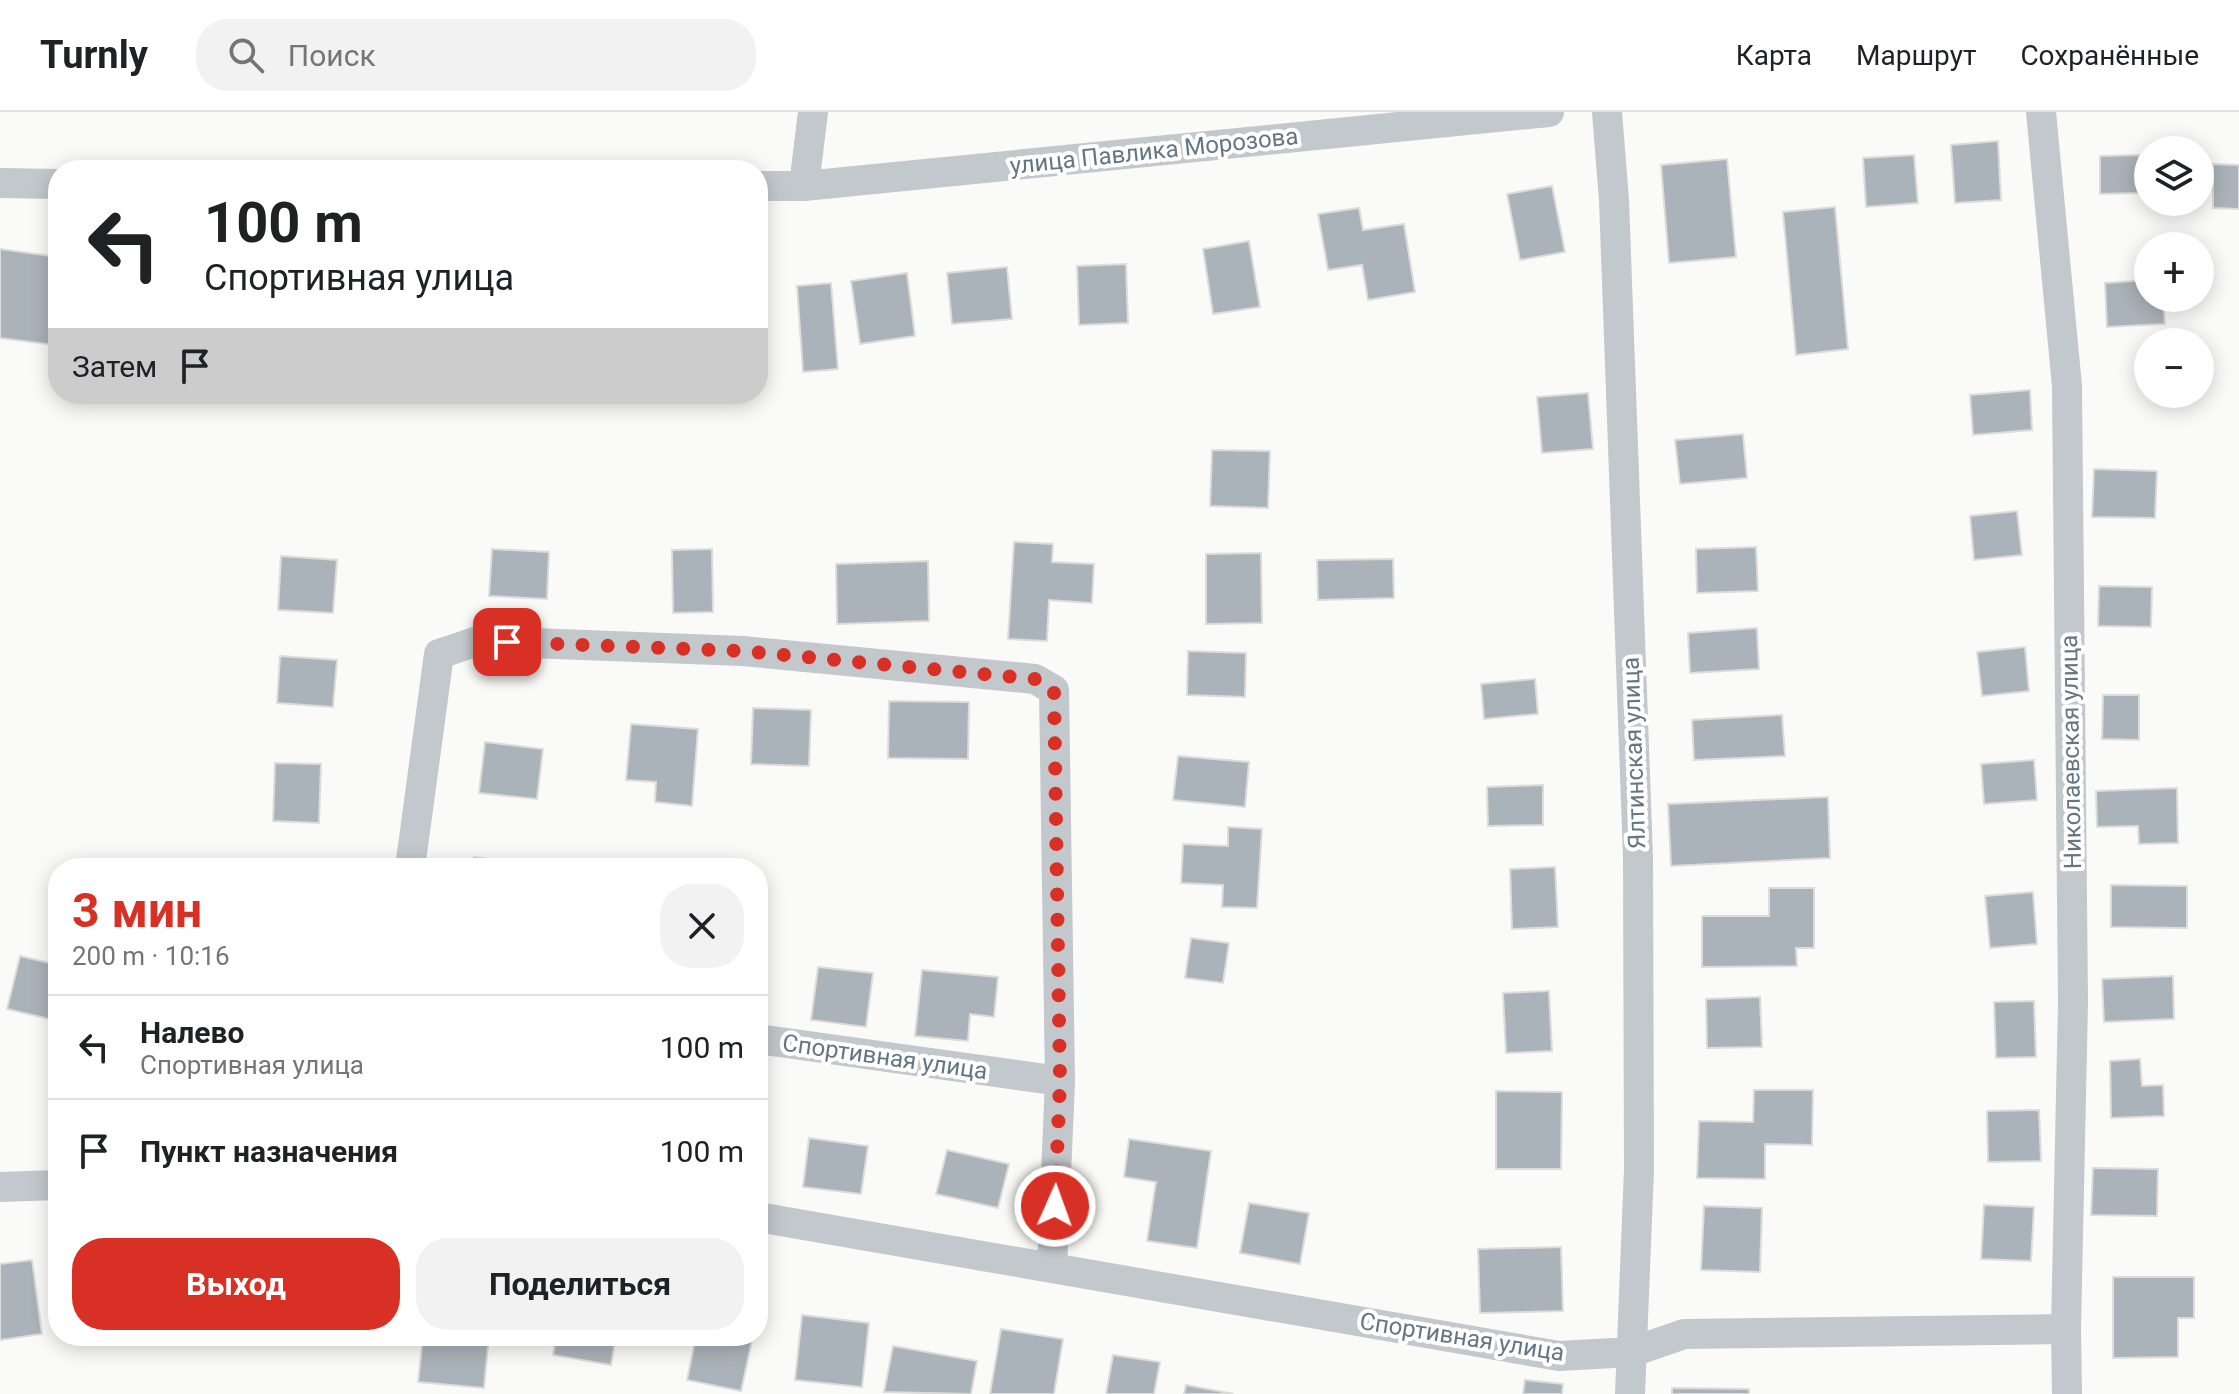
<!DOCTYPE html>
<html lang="ru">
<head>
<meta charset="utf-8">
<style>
  body { margin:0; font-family:Roboto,sans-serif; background:#f2f2f2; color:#202124; height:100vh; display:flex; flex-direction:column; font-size:30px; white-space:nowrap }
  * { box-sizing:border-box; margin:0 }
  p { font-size:26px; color:#757577 }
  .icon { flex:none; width:44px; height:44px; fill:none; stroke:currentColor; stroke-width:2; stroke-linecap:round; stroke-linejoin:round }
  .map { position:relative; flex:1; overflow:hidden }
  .sheet { position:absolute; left:48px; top:746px; width:720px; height:488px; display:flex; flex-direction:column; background:#fff; border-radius:32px; box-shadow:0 4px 20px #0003 }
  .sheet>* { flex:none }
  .hud { position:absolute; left:48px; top:48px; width:720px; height:244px; border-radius:32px; box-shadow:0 4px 20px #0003; background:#fff; color:#202124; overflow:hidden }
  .controls { position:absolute; left:2134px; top:24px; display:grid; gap:16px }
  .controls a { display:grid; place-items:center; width:80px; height:80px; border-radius:50%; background:#fff; box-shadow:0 4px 20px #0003; font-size:40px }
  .pin { position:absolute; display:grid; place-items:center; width:68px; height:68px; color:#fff; margin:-34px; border-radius:16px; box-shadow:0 4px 12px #0006 }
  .me { position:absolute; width:88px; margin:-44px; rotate:2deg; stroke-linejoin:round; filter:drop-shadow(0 0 6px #0008) }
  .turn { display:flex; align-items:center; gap:28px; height:168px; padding:0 24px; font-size:36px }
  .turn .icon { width:104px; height:104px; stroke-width:2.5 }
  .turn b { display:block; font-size:56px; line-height:68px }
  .then { display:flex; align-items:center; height:76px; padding:0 24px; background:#0003; gap:16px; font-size:30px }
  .round { display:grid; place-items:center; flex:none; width:84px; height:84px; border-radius:32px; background:#f2f2f2 }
  .overview { display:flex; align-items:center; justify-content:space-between; height:136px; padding:0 24px }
  h1 { font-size:48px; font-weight:700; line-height:60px; color:#d93025 }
  .cta { display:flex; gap:16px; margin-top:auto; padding:16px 24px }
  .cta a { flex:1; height:92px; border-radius:32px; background:#d93025; color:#fff; font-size:32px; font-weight:700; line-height:92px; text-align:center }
  .cta a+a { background:#f2f2f2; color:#202124 }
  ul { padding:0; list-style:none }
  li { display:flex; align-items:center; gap:24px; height:104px; padding:0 24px; border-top:2px solid #e0e0e0 }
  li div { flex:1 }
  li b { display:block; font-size:30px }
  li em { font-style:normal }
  header { display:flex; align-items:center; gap:48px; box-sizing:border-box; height:112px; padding:0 40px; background:#fff; border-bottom:2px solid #e0e0e0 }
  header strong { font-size:38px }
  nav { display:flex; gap:44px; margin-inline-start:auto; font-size:28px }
  .search { width:560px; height:72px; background:#f2f2f2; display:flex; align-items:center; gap:20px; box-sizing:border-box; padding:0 28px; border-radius:32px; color:#757577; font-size:30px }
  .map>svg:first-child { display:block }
  .building { fill:#aab3b9; stroke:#dcdcda; stroke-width:2 }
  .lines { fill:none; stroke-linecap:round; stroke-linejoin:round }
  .minor { stroke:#c3c8cc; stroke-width:30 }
  .route { stroke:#d93025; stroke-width:14; stroke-dasharray:0 25.2 }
  .labels { text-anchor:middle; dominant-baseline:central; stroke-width:8; stroke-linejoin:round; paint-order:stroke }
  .street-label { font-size:24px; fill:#657683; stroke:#fff }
</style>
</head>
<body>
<header>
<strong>Turnly</strong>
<div class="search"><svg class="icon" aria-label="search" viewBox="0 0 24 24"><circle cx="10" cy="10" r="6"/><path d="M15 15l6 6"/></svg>Поиск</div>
<nav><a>Карта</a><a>Маршрут</a><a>Сохранённые</a></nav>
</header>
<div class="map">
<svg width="2239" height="1282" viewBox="0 0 2239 1282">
  <rect width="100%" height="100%" fill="#fafaf8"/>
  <!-- building -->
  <path class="building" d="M1998 29 2001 88 1955 91 1951 33Z
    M1914 43 1918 91 1866 95 1863 46Z
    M2139 43V81L2100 82V44Z
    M1727 47 1736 145 1669 151 1661 53Z
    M2213 52 2239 53V97L2213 96Z
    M1552 74 1565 140 1520 148 1507 82Z
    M1835 95 1848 237 1796 243 1783 100Z
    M1359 96 1363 118 1404 112 1415 180 1368 188 1362 153 1328 158 1318 102Z
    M1249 129 1260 195 1213 202 1203 137Z
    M0 137 58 145V207L54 233 0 226Z
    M1126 152 1128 211 1079 213 1077 154Z
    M1007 155 1012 207 952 212 947 161Z
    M907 161 915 224 860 232 851 169Z
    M2148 168V186H2163L2165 212 2107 215 2105 171Z
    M831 171 838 257 803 260 797 174Z
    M2030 278 2032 318 1973 323 1970 283Z
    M1588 281 1593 337 1542 341 1537 285Z
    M1743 322 1747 366 1680 372 1675 328Z
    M1212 338 1270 339 1268 396 1210 394Z
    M2094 357 2157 359 2155 406 2092 405Z
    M2017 399 2022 443 1974 448 1970 404Z
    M1014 430 1053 432 1052 450 1094 452 1092 491 1049 488 1047 529 1008 527Z
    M1756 435 1758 479 1697 481 1696 437Z
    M492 437 549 440 547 487 489 484Z
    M712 437 713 500 673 501 672 438Z
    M1261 441 1262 511 1206 512V442Z
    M281 444 337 448 333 501 278 498Z
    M1393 447 1394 486 1318 488 1317 448Z
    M928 449 929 509 837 512 836 452Z
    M2099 474 2152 475 2151 515 2098 514Z
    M1757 516 1759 557 1690 561 1688 521Z
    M2025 535 2029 579 1982 584 1977 540Z
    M1188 539 1246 541 1245 585 1187 583Z
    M280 544 337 548 333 595 277 591Z
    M1535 567 1538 602 1484 607 1481 572Z
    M2103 583H2139V628L2102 627Z
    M889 589 969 590 968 647 888 646Z
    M753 596 811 598 809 654 751 652Z
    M1782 603 1785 644 1694 648 1692 608Z
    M631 612 698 617 692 694 655 690 656 670 626 668Z
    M485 630 543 637 537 687 479 681Z
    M1178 644 1249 650 1245 695 1173 688Z
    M2034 648 2037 688 1984 692 1981 652Z
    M275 651 321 652 319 711 273 709Z
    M1543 673V713L1488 714 1487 675Z
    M2177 676 2178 731 2139 732 2138 714 2097 715 2096 679Z
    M1828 685 1830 746 1671 754 1668 692Z
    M1228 715 1262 717 1257 796 1222 795 1223 773 1181 771 1183 732 1228 734Z
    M474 745 524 752V756H472Z
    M1555 755 1558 815 1512 817 1510 757Z
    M2111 773 2187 774V816L2111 815Z
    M1769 776H1814V836H1796L1797 854 1702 855V804H1769Z
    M2033 780 2037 832 1990 836 1985 784Z
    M1191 826 1229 831 1223 871 1185 866Z
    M20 844 58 853V909L7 897Z
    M818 855 873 861 866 915 811 908Z
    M922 858 998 865 994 905 970 902 968 929 915 924Z
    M2173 864 2174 907 2104 910 2102 867Z
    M1549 879 1552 939 1506 941 1503 881Z
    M1760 885 1762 935 1707 936 1706 887Z
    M2034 889 2036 945 1996 946 1994 890Z
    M2140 947 2142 974 2163 973 2164 1004 2111 1006 2110 949Z
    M1754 978H1813L1812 1033 1765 1032V1067L1697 1066 1699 1009 1753 1010Z
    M1496 979 1562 980 1561 1057H1496Z
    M2039 998 2041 1049 1988 1050 1987 999Z
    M809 1026 868 1034 861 1082 803 1075Z
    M1129 1027 1211 1039 1197 1136 1147 1129 1156 1070 1124 1065Z
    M947 1038 1009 1052 998 1096 936 1082Z
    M2093 1056 2158 1057 2157 1104 2091 1103Z
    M1249 1091 1309 1101 1300 1152 1240 1141Z
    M1984 1093 2034 1095 2031 1149 1981 1147Z
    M1704 1094 1762 1096 1760 1160 1701 1158Z
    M1561 1135 1563 1199 1480 1201 1478 1137Z
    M32 1148 42 1222 0 1228V1152Z
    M2113 1165H2194V1206H2178V1245L2113 1246Z
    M802 1203 869 1211 862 1275 795 1268Z
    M1001 1217 1063 1227 1054 1282H990Z
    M423 1224H489L484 1276 418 1270Z
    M556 1224H616L611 1253 553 1243Z
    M696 1224H753L741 1279 687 1268Z
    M893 1234 977 1249 971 1282 884 1280Z
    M1113 1243 1160 1250 1154 1282H1106Z
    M1525 1268 1563 1272 1562 1282H1523Z
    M1186 1273 1234 1282H1184Z
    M1672 1276 1749 1277V1282H1672Z"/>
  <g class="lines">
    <!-- minor -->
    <path class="minor" d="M1607 0 1614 88 1638 745 1639 1057 1630 1282
      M2041 0 2067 274 2073 890 2066 1217 2067 1282
      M0 71 58 72
      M758 74H804L1549 0
      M804 74 813 0
      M410 756 439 542 478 529 743 539 1035 567 1054 578 1060 969 1052 1156
      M758 927 1060 969
      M0 1075 58 1073
      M758 1105 1559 1244 1632 1240 1684 1222 2066 1217"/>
  </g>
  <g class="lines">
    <!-- route -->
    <path class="route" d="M507 530 743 539 1035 567 1054 578 1060 969 1055 1094"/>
  </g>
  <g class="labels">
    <!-- street labels -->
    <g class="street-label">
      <text transform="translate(1154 39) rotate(-6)">улица Павлика Морозова</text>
      <text transform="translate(2071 640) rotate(-91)">Николаевская улица</text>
      <text transform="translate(1634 641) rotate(-92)">Ялтинская улица</text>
      <text transform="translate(885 945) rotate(8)">Спортивная улица</text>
      <text transform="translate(1462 1225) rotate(9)">Спортивная улица</text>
    </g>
  </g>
</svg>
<div class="controls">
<a><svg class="icon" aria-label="layers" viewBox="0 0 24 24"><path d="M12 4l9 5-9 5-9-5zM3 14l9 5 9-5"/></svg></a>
<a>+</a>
<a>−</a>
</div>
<div class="pin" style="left:507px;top:530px;background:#d93025"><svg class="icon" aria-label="arrive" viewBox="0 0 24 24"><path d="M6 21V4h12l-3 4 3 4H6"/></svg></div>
<svg class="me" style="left:1055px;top:1094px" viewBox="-20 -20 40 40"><circle r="17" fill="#d93025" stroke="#fff" stroke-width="3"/><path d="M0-11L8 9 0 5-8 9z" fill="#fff"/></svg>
<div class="hud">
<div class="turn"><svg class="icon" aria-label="left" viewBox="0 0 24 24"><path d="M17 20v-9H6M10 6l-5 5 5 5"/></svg><div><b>100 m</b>Спортивная улица</div></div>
<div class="then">Затем<svg class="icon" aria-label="arrive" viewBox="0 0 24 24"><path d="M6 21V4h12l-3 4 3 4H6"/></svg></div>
</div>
<section class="sheet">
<div class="overview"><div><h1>3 мин</h1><p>200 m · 10:16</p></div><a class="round"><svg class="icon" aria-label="close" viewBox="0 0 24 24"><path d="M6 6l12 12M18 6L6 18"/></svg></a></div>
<ul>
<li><svg class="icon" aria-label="left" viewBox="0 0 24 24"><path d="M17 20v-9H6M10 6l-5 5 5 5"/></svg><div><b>Налево</b><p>Спортивная улица</p></div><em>100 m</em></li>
<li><svg class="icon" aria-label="arrive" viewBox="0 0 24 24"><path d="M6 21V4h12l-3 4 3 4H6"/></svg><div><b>Пункт назначения</b></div><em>100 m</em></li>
</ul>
<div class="cta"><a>Выход</a><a>Поделиться</a></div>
</section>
</div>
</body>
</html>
